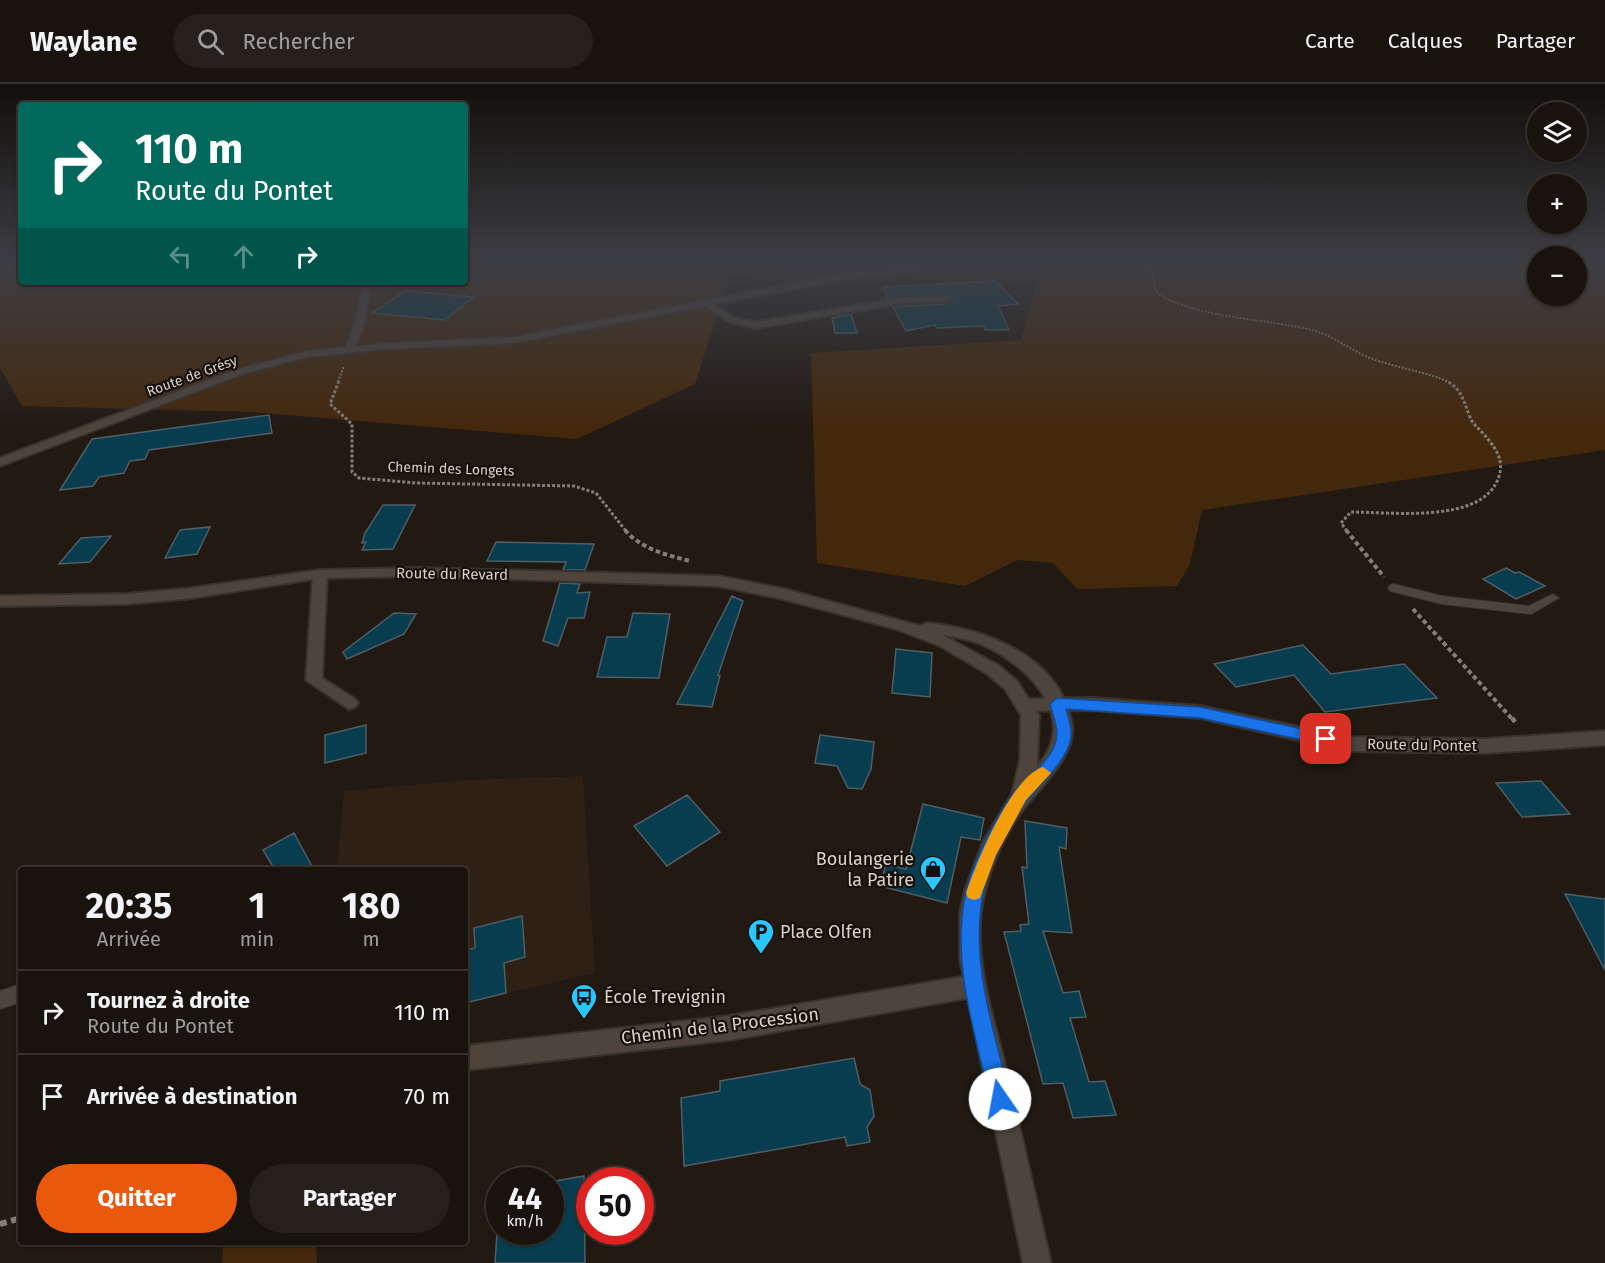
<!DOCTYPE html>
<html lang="fr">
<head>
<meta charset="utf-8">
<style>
  body { margin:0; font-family:"Fira Sans",sans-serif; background:#26201c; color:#f1f3f6; height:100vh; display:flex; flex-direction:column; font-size:22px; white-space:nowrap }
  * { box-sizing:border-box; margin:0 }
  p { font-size:20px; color:#9f9e9e }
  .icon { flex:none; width:33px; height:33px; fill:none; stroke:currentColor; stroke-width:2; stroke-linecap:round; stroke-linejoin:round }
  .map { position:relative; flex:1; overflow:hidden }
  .side { position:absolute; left:18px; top:783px; width:450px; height:378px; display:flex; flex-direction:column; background:#19130e; border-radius:6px; box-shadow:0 2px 4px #0004,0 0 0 2px #37322e }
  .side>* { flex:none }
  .guide { position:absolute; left:18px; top:18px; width:450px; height:183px; border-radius:6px; box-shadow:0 2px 4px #0004,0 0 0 2px #37322e; background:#00695c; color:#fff; overflow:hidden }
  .controls { position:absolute; left:1527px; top:18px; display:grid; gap:12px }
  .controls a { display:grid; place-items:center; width:60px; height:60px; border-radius:50%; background:#19130e; box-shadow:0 2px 4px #0004,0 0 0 2px #37322e; font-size:30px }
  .speed { position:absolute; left:486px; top:1083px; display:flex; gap:12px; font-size:30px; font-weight:700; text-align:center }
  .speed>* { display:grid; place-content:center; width:78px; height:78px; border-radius:50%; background:#19130e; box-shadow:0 2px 4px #0004,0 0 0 2px #37322e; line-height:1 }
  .speed small { font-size:15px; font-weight:400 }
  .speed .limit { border:9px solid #d22; background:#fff; color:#111 }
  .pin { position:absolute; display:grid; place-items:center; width:51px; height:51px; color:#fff; margin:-26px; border-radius:12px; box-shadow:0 3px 9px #0006 }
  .me { position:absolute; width:66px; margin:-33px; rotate:348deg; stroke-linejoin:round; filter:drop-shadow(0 0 4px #0008) }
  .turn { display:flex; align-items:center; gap:21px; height:126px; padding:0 18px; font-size:27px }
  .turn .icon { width:78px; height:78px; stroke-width:2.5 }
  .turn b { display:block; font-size:42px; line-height:51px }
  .lanes { display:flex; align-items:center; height:57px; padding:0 18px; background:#0003; justify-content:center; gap:30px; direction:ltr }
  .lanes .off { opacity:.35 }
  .eta { display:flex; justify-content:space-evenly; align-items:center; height:102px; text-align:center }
  .eta b { font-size:36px; font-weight:700; line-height:42px }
  .button { display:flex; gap:12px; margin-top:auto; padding:12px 18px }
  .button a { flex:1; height:69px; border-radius:36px; background:#ea580c; color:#fff; font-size:24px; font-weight:700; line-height:69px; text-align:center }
  .button a+a { background:#26201c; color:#f1f3f6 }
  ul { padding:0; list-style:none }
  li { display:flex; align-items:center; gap:18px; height:84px; padding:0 18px; border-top:2px solid #37322e }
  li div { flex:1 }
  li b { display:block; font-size:22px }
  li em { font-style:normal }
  header { display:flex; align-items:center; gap:36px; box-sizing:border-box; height:84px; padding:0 30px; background:#19130e; border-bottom:2px solid #37322e }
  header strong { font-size:28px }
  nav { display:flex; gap:33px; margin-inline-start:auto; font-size:21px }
  .search { width:420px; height:54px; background:#26201c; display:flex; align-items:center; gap:15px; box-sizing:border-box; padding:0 21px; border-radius:33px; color:#9f9e9e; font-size:22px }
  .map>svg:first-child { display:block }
  .built { fill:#2e2014 }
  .green { fill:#44280c }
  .building { fill:#073d4f; stroke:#505e64; stroke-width:1.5 }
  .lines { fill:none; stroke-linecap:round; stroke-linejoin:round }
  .service-casing { stroke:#38322e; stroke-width:2 }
  .minor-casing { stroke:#38322e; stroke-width:4 }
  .secondary-casing { stroke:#38322e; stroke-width:4 }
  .path-far4 { stroke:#857e78; stroke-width:2; stroke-dasharray:2 1.5; stroke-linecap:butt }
  .path-far3 { stroke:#857e78; stroke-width:3; stroke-dasharray:3 2; stroke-linecap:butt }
  .path-far2 { stroke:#857e78; stroke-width:4; stroke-dasharray:4.5 3; stroke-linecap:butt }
  .path-far1 { stroke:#857e78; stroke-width:4.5; stroke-dasharray:5 4; stroke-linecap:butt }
  .path { stroke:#857e78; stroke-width:6; stroke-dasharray:7 4.5; stroke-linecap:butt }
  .service { fill:#4e443c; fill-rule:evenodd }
  .minor { fill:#4e443c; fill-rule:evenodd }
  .secondary { fill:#4e443c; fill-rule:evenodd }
  .route { fill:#1a73e8; stroke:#114b97; stroke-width:1.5 }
  .slow { fill:#f59e0b }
  .labels { text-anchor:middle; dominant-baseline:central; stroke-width:4.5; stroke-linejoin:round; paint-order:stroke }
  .far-street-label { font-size:14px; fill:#d7d1cc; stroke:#181009 }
  .street-label { font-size:15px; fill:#d7d1cc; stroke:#181009 }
  .near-poi-label { font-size:18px; fill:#d7d1cc; stroke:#181009; text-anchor:start }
  .near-street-label { font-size:18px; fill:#d7d1cc; stroke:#181009 }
</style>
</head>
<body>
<header>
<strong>Waylane</strong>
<div class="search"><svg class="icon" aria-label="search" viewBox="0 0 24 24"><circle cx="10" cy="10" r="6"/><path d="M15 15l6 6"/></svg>Rechercher</div>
<nav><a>Carte</a><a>Calques</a><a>Partager</a></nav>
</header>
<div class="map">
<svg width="1605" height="1179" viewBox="0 0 1605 1179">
  <rect width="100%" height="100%" fill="#211912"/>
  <!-- built -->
  <path class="built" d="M583 692 595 889 465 919V786H337L344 707 467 696Z"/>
  <!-- green -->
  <path class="green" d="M0 180H21V198H465V180H858L730 191 695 300 577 355 251 328 22 322 0 284Z
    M1042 180H1537L1538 212H1576L1577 180H1605V366L1202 426 1190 480 1177 502 1077 505 1053 479 1017 476 965 502 817 479 811 269 1021 256Z
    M223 1158H316L317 1179H222Z"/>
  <!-- building -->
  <path class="building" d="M995 197 1018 220 998 222 1009 246H985L984 242 937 244 935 241 906 247 893 223 945 220 952 214 945 210 888 214 883 203Z
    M405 207 474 213 444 236 372 229Z
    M851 230 857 249H835L832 234Z
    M269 331 272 349 149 366 145 375 130 377 124 389 99 393 93 402 60 406 92 355Z
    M383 421H415L393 465 362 466 366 458 362 459 365 449Z
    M210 443 197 470 165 474 180 446Z
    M111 452 90 478 59 480 81 454Z
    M496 458 594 460 585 486H563L566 478 487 477Z
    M1506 484 1515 489 1519 488 1545 502 1516 515 1483 495Z
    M560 499 580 500 577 509 590 508 584 534H568L558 562 543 557Z
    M732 512 743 517 718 591 720 592 712 623 677 620Z
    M394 529 416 530 404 550 347 575 343 568Z
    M633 529 670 530 659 594 597 593 607 553H627Z
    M1303 561 1331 590 1404 580 1437 614 1325 628 1294 591 1236 603 1214 580Z
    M896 565 932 569 930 613 892 609Z
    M366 641V669L325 679V651Z
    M820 651 874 658 871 685 862 705 848 704 837 682 815 679Z
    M1541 697 1570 730 1522 733 1496 699Z
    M687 711 720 748 667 782 634 742Z
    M923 720 984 734 980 756 961 753 947 819 880 802 886 780 906 785Z
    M1025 737 1067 744 1066 765 1059 763 1072 849 1043 847 1063 909 1079 907 1086 933 1070 934 1089 998 1105 997 1116 1031 1073 1034 1063 999 1043 1000 1004 848 1021 847 1020 841 1029 840 1022 783 1027 784Z
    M294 749 314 786H275L263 766Z
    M1565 810 1605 815V886Z
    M522 832 525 873 504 879 506 909 465 919V866L475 864 474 844Z
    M854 974 860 1000 870 1006 874 1032 867 1043 870 1058 847 1062 845 1053 684 1082 681 1014 720 1007V997Z
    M584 1092 585 1179H495L497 1148H550V1098Z"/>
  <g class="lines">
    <!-- service casing -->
    <g class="service-casing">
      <path id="service" d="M1394 500 1442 512 1529 522 1553 510 1559 514 1531 530 1442 520 1390 507 1388 504 1390 501Z
        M21 900V918L0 925V907Z"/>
    </g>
    <!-- minor casing -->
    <g class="minor-casing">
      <path id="minor" d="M364 198H372C369 213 363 262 350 268L345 265 355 237Z
        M905 213 945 212 950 215 945 218 905 219 756 244 729 238 701 219 709 217 735 234 756 238Z
        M320 486 327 490 322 594 355 615 358 619 355 623 349 625 306 596 313 490Z
        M1092 614 1200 622 1347 653 1485 655 1605 647V661L1485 669 1347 667 1200 634 1092 626 1026 627 1020 625 1017 621 1020 617 1026 615Z
        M973 891 981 894 984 902 981 910 973 913 729 956 465 986V962L729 932Z"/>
    </g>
    <!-- secondary casing -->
    <g class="secondary-casing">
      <path id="secondary" d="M937 180H973L851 194 514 259 386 265 307 273 243 290 0 382V374L235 286 307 267 386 259 514 253 851 188Z
        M420 484 718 492 784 505 920 542 927 539C986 545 1061 572 1072 641 1077 675 1030 711 1013 740 997 767 985 797 981 829 975 883 995 937 1007 989 1022 1052 1036 1116 1051 1179H1023L960 875V829L965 806 983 758 1012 710 1020 676 1021 631 1005 605 986 589 940 562 896 545 783 515 718 502 420 492 320 494 192 514 128 520 0 522V512L128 510 192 504 320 486ZM942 551C956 553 970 555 983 561 1028 581 1081 635 1037 682L1039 631 1017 597 998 581Z"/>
    </g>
    <!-- path-far4 -->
    <path class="path-far4" d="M1141 180 1151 185 1156 208C1192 234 1268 235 1312 246 1334 252 1350 266 1370 274 1396 284 1424 287 1449 298
      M338 298 344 282"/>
    <!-- path-far3 -->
    <path class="path-far3" d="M339 297 330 320 352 340V388L359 394 416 399 574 402 596 409 626 447
      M1347 447 1341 439 1351 428C1391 428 1481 440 1498 395 1506 375 1494 362 1481 347 1477 343 1472 339 1470 333 1464 319 1462 304 1446 297"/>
    <!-- path-far2 -->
    <path class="path-far2" d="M625 446C641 465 667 471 690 477
      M1346 446 1384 493
      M1413 525 1513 636"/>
    <!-- path-far1 -->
    <path class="path-far1" d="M1512 634 1517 640"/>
    <!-- path -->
    <path class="path" d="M0 1140 21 1134"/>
    <!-- service -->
    <use href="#service" class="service"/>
    <!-- minor -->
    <use href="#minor" class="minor"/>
    <!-- secondary -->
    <use href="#secondary" class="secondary"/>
  </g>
  <!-- sky -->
  <linearGradient id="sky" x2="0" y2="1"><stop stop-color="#120e0a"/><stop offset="0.52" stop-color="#3d3e44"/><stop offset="1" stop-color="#3d3e44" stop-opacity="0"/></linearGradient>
  <rect width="1605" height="345" fill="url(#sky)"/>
  <!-- route -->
  <path class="route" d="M1057 614 1200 623 1326 650 1334 655 1326 661 1200 634 1066 625C1069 636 1074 650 1069 661 1061 683 1042 697 1028 715 1012 733 987 785 983 809 970 880 994 947 1011 1015L1008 1023 1000 1026 993 1023 990 1015C975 948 950 877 966 808 972 781 999 726 1017 705 1030 691 1048 679 1055 660 1060 648 1053 631 1050 620Z"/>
  <!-- slow -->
  <path class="slow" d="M1043 683 1051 689 1026 716 996 771 980 814 974 816 968 814 966 809C977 778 1011 693 1043 683Z"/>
  <!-- icons -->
  <defs>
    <g id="shop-pin" transform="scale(1.35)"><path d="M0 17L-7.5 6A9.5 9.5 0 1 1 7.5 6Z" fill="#28c8ff" stroke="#181009"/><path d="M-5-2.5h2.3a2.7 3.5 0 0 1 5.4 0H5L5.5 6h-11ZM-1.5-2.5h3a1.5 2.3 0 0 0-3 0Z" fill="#111"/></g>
    <g id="parking-pin" transform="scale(1.35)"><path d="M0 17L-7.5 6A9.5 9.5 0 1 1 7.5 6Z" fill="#28c8ff" stroke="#181009"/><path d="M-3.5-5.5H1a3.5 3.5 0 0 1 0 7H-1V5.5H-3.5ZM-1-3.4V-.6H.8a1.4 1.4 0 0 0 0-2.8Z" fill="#111"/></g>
    <g id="bus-pin" transform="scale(1.35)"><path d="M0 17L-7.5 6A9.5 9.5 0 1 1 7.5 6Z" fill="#28c8ff" stroke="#181009"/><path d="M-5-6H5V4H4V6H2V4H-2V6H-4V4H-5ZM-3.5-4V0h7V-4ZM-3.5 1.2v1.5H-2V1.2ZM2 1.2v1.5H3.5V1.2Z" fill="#111"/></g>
  </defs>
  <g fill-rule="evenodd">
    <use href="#shop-pin" x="933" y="785"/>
    <use href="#parking-pin" x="761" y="848"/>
    <use href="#bus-pin" x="584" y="913"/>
  </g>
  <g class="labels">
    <!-- far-street labels -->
    <g class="far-street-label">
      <text transform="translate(192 292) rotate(-20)">Route de Grésy</text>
      <text transform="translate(451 385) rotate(2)">Chemin des Longets</text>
    </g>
    <!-- street labels -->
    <g class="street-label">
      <text transform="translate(452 490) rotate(1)">Route du Revard</text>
      <text transform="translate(1422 661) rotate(1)">Route du Pontet</text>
    </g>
    <!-- near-poi labels -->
    <g class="near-poi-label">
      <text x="914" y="775" text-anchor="end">Boulangerie<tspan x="914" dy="21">la Patire</tspan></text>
      <text x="780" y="848">Place Olfen</text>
      <text x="604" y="913">École Trevignin</text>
    </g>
    <!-- near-street labels -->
    <g class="near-street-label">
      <text transform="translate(720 942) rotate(-7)">Chemin de la Procession</text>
    </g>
  </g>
</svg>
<div class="controls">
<a><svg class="icon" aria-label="layers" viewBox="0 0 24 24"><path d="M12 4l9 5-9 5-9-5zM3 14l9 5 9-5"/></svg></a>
<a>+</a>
<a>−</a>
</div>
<div class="speed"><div>44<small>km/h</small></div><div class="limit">50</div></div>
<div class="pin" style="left:1326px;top:655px;background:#d93025"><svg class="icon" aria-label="arrive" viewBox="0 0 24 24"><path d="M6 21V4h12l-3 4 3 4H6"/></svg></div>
<svg class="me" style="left:1000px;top:1015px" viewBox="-20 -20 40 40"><circle r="19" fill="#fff"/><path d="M0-13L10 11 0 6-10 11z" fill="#1a73e8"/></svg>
<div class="guide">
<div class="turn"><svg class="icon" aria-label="right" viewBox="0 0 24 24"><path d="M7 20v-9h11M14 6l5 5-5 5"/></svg><div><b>110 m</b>Route du Pontet</div></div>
<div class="lanes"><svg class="icon off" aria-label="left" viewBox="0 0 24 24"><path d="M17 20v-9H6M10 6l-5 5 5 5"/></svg><svg class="icon off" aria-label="ahead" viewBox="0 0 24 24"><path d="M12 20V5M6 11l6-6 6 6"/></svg><svg class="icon" aria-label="right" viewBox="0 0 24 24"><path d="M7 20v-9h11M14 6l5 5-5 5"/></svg></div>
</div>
<section class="side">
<div class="eta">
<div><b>20:35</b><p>Arrivée</p></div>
<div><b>1</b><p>min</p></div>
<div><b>180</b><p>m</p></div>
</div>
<ul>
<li><svg class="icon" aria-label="right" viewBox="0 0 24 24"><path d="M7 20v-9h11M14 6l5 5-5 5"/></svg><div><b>Tournez à droite</b><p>Route du Pontet</p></div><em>110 m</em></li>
<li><svg class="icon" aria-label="arrive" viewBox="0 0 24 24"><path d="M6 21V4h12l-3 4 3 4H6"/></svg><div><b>Arrivée à destination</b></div><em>70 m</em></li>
</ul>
<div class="button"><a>Quitter</a><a>Partager</a></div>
</section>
</div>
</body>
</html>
